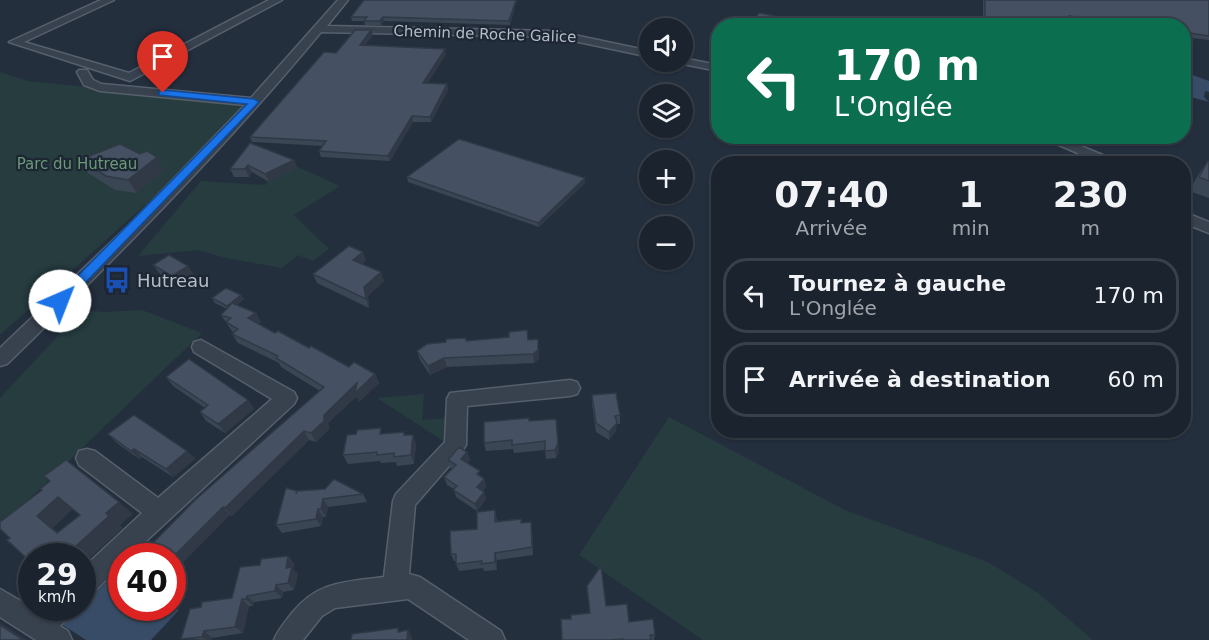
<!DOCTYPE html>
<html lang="fr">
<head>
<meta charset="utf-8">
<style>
  body { margin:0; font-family:"DejaVu Sans",sans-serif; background:#282f3a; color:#f1f3f6; height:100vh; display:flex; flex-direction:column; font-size:22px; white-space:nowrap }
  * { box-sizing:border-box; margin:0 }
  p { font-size:20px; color:#a0a4aa }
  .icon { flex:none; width:33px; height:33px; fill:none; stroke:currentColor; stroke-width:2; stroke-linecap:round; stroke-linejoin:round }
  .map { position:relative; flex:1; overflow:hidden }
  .drawer { position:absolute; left:711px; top:156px; width:480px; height:282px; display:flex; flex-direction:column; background:#1b232e; border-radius:24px; box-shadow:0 2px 4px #0004,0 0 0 2px #39404a }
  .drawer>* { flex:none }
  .guide { position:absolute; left:711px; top:18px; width:480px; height:126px; border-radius:24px; box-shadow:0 2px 4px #0004,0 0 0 2px #39404a; background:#0b6e4f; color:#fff; overflow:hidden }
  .fabs { position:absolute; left:639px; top:18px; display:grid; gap:12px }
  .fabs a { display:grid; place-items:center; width:54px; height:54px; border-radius:50%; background:#1b232e; box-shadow:0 2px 4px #0004,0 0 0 2px #39404a; font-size:30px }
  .speed { position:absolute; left:18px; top:543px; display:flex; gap:12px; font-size:30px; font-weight:700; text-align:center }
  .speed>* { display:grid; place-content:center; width:78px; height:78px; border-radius:50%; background:#1b232e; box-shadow:0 2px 4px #0004,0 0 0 2px #39404a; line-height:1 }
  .speed small { font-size:15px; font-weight:400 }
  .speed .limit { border:9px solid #d22; background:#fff; color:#111 }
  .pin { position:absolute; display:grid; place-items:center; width:51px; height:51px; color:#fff; margin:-62px -26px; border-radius:50% 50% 50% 0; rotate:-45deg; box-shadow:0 0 6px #0007 }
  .pin .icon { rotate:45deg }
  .me { position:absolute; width:66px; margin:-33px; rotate:44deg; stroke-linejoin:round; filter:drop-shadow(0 0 4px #0008) }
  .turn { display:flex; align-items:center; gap:21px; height:126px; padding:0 24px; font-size:27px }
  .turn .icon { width:78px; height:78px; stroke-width:2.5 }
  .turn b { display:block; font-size:42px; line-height:51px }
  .eta { display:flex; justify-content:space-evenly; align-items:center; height:102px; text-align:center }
  .eta b { font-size:36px; font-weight:800; line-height:42px }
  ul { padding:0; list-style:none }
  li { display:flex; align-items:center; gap:18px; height:75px; margin:0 12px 9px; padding:0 12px; border:3px solid #39404a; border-radius:24px }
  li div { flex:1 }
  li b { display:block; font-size:22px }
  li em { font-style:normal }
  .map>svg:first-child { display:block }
  .green { fill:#263c3f }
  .water { fill:#394c67 }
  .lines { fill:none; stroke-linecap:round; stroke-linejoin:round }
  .minor-casing { stroke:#565f6c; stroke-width:3 }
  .minor { fill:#38414e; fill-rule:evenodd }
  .wall { fill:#3b4654 }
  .shaded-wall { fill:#303945 }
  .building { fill:#455162; stroke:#303945; stroke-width:1.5; fill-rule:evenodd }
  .route { fill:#1a73e8; stroke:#114b97; stroke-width:1.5 }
  .labels { text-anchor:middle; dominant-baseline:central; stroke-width:4.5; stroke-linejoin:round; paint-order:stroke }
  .far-street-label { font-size:15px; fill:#b4bcc9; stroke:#1d2633 }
  .far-park-label { font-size:15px; fill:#6b9a76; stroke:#1d2633 }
  .poi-label { font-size:18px; fill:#b4bcc9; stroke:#1d2633; text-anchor:start }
</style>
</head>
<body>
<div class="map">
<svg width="1209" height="640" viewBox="0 0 1209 640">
  <rect width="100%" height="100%" fill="#242f3e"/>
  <!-- green -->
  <path class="green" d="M0 72 28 81 246 103 155 196 0 335Z
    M285 161 340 186 294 215 329 249 313 261 298 255 282 268 226 258 198 250 138 256 201 181 265 185Z
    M82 310 103 312 142 310 202 333 0 527V398Z
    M424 394 422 420 448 418 445 442 377 398Z
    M669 417 845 510 988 562 1038 593 1093 640H703L579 555Z"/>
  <!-- water -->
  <path class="water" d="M1184 72 1209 81V92L1205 91 1204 97 1209 102 1184 95Z
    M119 570 121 572 122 608 173 606 179 610 151 640H86L63 625Z"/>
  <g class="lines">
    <!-- minor casing -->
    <g class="minor-casing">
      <path id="minor" d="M101 0H114L24 42 129 73 269 0H282L130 81 9 42Z
        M338 0H348L327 26 555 31 650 51V57L555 37 321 32C224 149 116 258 7 364L0 366V348L128 226 245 105 100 91 84 85 77 72 79 70H87L93 80 102 84 251 98Z
        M682 58 718 65V71L678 63 677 62H682Z
        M1038 136H1057L1124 164H1103Z
        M1184 212 1209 222V233L1184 223Z
        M201 340 294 392 297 398 294 404 130 556H122V564L91 595 82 598V569L142 513 79 465 76 458 79 451 87 449 95 451 158 498 272 399 194 352 192 347 194 342Z
        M570 380 577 382 580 388 577 394 570 396 467 406 466 445 462 451 415 505 409 574 420 577 501 631 505 640H469L408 599 335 608 322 616 303 640H274C278 630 285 622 292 613 318 581 345 582 384 577L393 501 396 494 445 442 447 399 450 393Z
        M0 589 38 611 42 608H72L69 617 60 626 68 631 72 640H36L0 617Z"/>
    </g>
    <!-- minor -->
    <use href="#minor" class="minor"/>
  </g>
  <!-- wall -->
  <path class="wall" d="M517 0 510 25 384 21 381 25H365L364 21H352L351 17Z
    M983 0H1209V40L1184 37V26H1103L1070 21 1071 26H983Z
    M371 30 373 35 365 45 446 54 427 84H447L448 90 431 122H413L390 161 321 157 319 151 323 146 252 142 250 137 336 53Z
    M250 143 294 160 297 168 269 182 252 172 249 177H234L230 169Z
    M79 160 164 170 137 193 115 190 88 173Z
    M1208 161 1209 162V198L1189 191 1198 175Z
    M407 177 585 183 539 227 408 182Z
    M366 260 362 264 384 281 368 296 369 308 317 283 313 274Z
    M153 265 194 275 178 285 160 274Z
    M241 295 244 299 237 305 261 322 258 324 275 333 349 367 375 374 379 383 359 402 357 396 328 423 329 429 316 442 309 440 232 516 230 515 149 547 320 391 281 367 279 363 238 343 232 334 234 333 232 331 221 315 227 309 215 303 212 298Z
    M529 340 539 359 534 363 447 367 430 375 420 360 417 351 467 341Z
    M166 377 248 400 254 409 225 433 206 421 200 412 205 408 173 386Z
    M592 395 620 415V424H616V431L609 440 596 432 592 404Z
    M556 419 559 452 556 458 546 459 545 450 514 453 513 449 486 451 484 443 529 421Z
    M108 434 187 451 195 459 173 477 142 457 139 459 117 443Z
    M383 434 406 435 416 443 414 464 397 466 396 462 381 463 380 461 348 464 343 455Z
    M467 452 470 460 467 463 484 479 486 487 482 491 484 492 486 499 477 511 456 497 454 489 447 485 444 477 452 469 450 468 448 460Z
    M297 491 363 494 367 502 328 507 326 517H323L321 526 282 533 276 525Z
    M495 510 497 521 521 519 522 523 531 522 532 530 533 555 497 560V570L484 571 483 568 459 571 456 564V561H454L451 554Z
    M288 556 294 563 293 569 298 574 294 590 283 592 282 598 254 602 253 606H249L243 633 212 638 211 640 181 639 201 607 232 598 260 565Z
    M606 606 629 622 655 635 654 640H562L571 619Z"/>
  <!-- shaded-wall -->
  <path class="shaded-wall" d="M516 0H517L510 25 509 21Z
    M383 17 384 21 381 25 380 21Z
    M371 30 373 35 361 50 360 45Z
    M445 49 446 54 424 89 423 83Z
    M447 84 448 90 431 122 430 117Z
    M412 116 413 122 390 161 388 156Z
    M157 157 164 170 137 193 128 180Z
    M294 160 297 168 269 182 265 174Z
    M248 165 252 172 249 177 245 169Z
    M585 178V183L539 227 538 223Z
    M363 252 366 260 356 268 353 260Z
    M188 266 194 275 178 285 172 276Z
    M381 272 384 281 368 296 369 308 366 299 364 287Z
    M241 295 244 299 230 310 227 306Z
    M256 313 261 322 254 327 248 318Z
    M539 348V359L534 363 533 354Z
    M444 358 447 367 430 375 428 366Z
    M375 374 379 383 359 402 357 396 328 423 329 429 316 442 311 433 324 415 357 383Z
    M248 400 254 409 225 433 218 424Z
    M617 423 616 431 609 440V432Z
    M304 431 309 440 232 516 225 508Z
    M413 435 416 443 414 464 411 455Z
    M558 443 559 452 556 458 555 450Z
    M134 449 142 457 139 459 131 451Z
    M187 451 195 459 173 477 166 469Z
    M467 452 470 460 463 467 461 459Z
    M484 479 486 487 479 495 477 487Z
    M484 492 486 499 477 511 475 504Z
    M58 497 73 509 53 528 73 544 57 533 37 516Z
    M323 499 328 507 326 517 321 509Z
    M119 502 133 514 120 525 123 528 82 565V556H65L106 513Z
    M223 507 230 515 172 574V558Z
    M318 509 323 517 321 526 316 519Z
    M531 522 532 530 533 555 532 547Z
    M495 553 497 560V570L495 562Z
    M288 556 294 563 293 569 298 574 294 590 288 583 286 568Z
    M276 585 283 592 282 598 275 591Z
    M247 596 254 602 253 606 246 599Z
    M242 599 249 606 243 633 235 627Z
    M0 623 27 640H20L0 625Z
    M408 630 412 637V640H407Z
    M204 631 212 638 211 640H207L202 637Z"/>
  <!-- building -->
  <path class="building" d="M364 0H516L509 21 383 17 380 21H364L367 17H351Z
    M985 0H1209V36L1184 32V26H1135L1069 16 1071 26H985Z
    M759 13 780 17 774 26H763L751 23Z
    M355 30H371L360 45 445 49 423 83 447 84 430 117 412 116 388 156 319 151 326 141 250 137 324 52 336 53Z
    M459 139 585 178 538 223 407 177Z
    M250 143 294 160 265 174 248 165 245 169H230Z
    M120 144 140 154 147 151 157 157 128 180 106 176 79 160Z
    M1208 161 1209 162V181L1199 177Z
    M349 246 363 252 353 260 381 272 364 287 366 299 313 274Z
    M169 255 188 266 172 276 153 265Z
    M226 288 241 295 227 306 212 298Z
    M232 303 256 313 248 318 275 333 278 331 309 348 311 346 349 367 354 362 375 374 355 393 357 383 324 415V421L311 433 304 431 225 508 223 507 172 558V556H138H139L136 554 146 545 149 547 195 500 324 387 276 358 278 356 232 334 238 329 226 322 231 318 221 315Z
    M527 330 528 340 538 339V350L533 354 444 358 428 366 417 351 427 344 446 342V339L466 338V341L509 337V332Z
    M189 359 248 400 218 424 200 412 208 405 166 377Z
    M616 393 620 415 615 416 617 423 609 432 596 423 592 395Z
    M134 415 187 451 166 469 134 449 131 451 108 434Z
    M529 418V421L556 419 558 443 555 450 545 451V441L512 445V440L484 443V422Z
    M381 428 380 434 404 432V435H413L411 455 394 457V453L377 455V452L343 455 347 435 356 434 357 430Z
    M459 447 467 452 461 459 480 471 477 474 484 479 477 487 484 492 475 504 453 490 457 486 444 477 456 465 448 460Z
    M66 460 119 502 106 513 109 516 65 556H32V563L7 540 10 538 0 529V522L42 490 40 489 50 481 44 476ZM58 497 80 515 57 533 37 516Z
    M334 479 363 494 323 499 321 509H318L316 519 276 525 286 488 297 491 296 494 297 491 325 489Z
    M495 510V522L521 519V523L531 522 532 547 495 553V562L481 564 482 561 456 564V554H451L450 531 477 529V512Z
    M288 556 286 568 292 567 288 583 276 585 275 591 247 596 246 599H242L235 627 204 631 202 637 181 639 190 609 201 607 202 602 232 598 240 567 260 565 261 559Z
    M601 566 606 606 627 604 629 622 653 619 655 635H650L651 640H623V639L610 640H562L561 619H571V615L590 613 587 586Z
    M0 625 22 639 20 640H0Z
    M398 628V632L408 630 407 640H351L352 634Z"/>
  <!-- route -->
  <path class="route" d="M163 90 254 99 259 102 65 304H56V298L247 104 159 95V91Z"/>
  <!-- icons -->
  <defs>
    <g id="bus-bare" transform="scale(2.07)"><path d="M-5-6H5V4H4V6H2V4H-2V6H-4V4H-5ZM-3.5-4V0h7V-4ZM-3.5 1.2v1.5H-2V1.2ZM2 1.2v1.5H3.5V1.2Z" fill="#1a4fb4" stroke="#1d2633" stroke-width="2.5" paint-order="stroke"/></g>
  </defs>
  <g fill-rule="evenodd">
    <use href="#bus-bare" x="117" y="280"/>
  </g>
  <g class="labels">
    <!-- far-street labels -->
    <g class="far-street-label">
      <text transform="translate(485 34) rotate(2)">Chemin de Roche Galice</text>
    </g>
    <!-- far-park labels -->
    <g class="far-park-label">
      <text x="77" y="164">Parc du Hutreau</text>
    </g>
    <!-- poi labels -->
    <g class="poi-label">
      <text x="137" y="280">Hutreau</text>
    </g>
  </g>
</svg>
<div class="fabs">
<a><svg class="icon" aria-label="sound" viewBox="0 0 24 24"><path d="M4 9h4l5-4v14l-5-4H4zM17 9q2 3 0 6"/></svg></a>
<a><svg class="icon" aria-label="layers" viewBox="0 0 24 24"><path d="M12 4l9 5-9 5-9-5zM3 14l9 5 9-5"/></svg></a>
<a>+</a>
<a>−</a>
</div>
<div class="speed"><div>29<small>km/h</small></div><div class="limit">40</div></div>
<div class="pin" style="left:163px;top:93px;background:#d93025"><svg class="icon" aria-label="arrive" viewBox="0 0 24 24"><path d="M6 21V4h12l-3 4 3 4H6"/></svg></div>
<svg class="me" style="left:60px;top:301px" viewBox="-20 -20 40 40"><circle r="19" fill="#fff"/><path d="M0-13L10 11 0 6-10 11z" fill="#1a73e8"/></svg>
<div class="guide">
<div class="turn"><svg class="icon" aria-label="left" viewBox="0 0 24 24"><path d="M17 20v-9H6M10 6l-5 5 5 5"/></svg><div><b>170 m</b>L'Onglée</div></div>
</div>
<section class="drawer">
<div class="eta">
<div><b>07:40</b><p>Arrivée</p></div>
<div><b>1</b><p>min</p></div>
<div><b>230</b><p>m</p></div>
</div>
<ul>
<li><svg class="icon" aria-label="left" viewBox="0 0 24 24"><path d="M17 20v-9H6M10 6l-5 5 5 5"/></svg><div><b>Tournez à gauche</b><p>L'Onglée</p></div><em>170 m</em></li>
<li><svg class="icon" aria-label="arrive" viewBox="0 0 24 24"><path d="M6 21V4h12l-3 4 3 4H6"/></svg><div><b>Arrivée à destination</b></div><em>60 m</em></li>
</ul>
</section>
</div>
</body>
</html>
